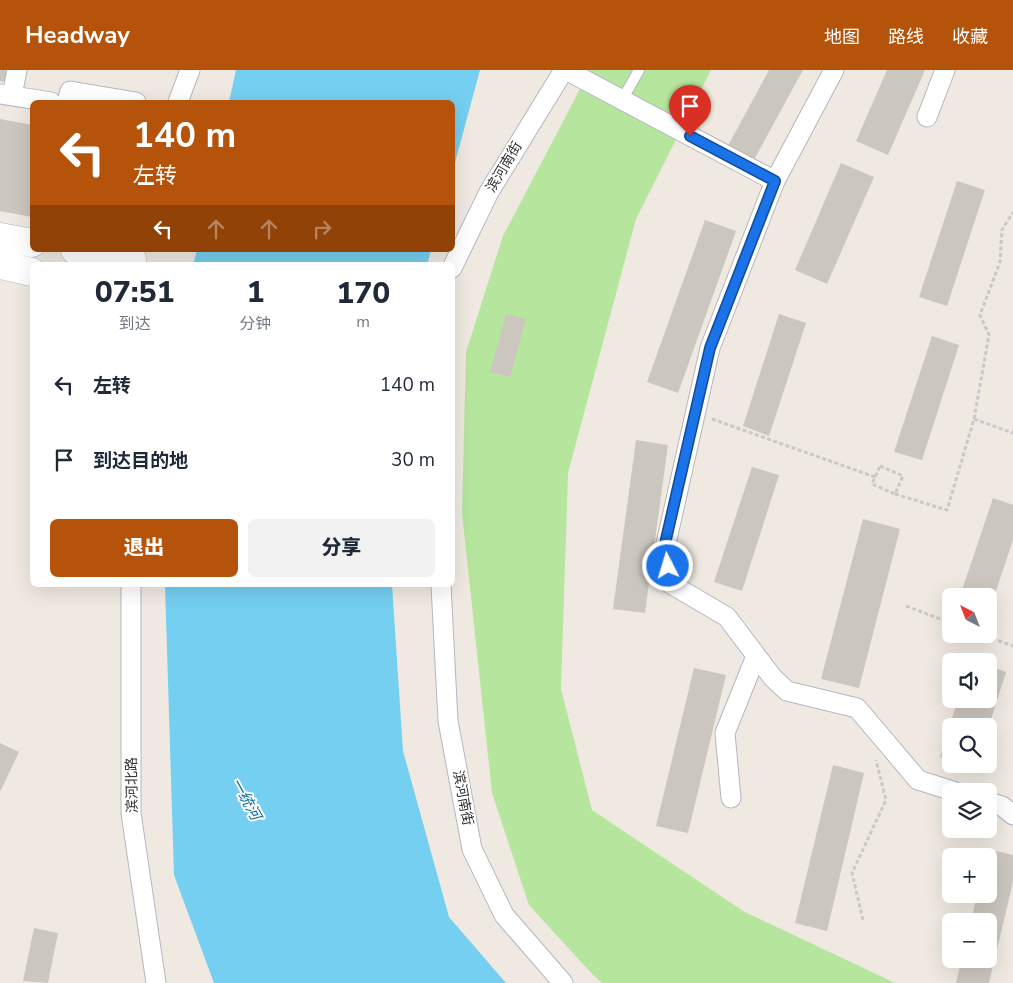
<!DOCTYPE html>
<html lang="zh">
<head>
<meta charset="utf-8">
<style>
  body { margin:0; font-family:"Nunito Sans","Noto Sans SC",sans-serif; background:#f2f2f3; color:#1f2937; height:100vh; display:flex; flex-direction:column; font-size:19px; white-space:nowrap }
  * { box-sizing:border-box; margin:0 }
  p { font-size:16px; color:#747a83 }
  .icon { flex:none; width:28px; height:28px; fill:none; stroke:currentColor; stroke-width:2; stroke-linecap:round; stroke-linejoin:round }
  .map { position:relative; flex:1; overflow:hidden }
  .sheet { position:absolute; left:30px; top:192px; width:425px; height:325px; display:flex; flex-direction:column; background:#fff; border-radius:8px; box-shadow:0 5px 20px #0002 }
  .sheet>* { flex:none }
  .guide { position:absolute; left:30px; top:30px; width:425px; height:152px; border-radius:8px; box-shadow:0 5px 20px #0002; background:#b45309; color:#fff; overflow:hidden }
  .needle { width:32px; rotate:318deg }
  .controls { position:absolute; left:942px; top:518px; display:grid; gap:10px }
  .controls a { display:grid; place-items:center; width:55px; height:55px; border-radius:8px; background:#fff; box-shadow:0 5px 20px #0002; font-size:25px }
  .pin { position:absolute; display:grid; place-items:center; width:42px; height:42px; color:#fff; margin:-51px -21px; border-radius:50% 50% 50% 0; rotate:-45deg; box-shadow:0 0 5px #0007 }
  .pin .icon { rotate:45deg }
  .me { position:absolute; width:55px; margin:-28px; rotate:355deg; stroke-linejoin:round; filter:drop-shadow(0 0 4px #0008) }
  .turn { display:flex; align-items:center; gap:18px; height:105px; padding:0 20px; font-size:22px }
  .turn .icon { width:65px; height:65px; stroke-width:2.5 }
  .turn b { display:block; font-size:35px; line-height:42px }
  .lanes { display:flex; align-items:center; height:48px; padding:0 20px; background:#0003; justify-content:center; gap:25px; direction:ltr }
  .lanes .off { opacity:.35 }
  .eta { display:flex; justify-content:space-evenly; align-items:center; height:85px; text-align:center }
  .eta b { font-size:30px; font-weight:800; line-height:35px }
  .cta { display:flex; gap:10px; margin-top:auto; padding:10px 20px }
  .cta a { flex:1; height:58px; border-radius:8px; background:#b45309; color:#fff; font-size:20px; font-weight:800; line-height:58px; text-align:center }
  .cta a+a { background:#f2f2f3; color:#1f2937 }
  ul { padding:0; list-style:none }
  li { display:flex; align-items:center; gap:15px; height:75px; padding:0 20px }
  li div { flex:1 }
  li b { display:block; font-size:19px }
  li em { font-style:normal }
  header { display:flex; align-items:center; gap:30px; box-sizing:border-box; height:70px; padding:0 25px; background:#b45309; color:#fff }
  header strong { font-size:24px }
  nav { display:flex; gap:28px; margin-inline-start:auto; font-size:18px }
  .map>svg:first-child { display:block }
  .green { fill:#b6e59e }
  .water { fill:#75cff0 }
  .building { fill:#cbc7bf }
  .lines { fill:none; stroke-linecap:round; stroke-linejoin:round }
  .lane-casing { stroke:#b4b7c1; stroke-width:12 }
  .street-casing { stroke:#b4b7c1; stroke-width:21 }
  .secondary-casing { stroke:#b4b7c1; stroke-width:29 }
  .path { stroke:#c9c9c9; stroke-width:3; stroke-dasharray:4 2.5; stroke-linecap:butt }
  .lane { stroke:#fff; stroke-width:10 }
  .street { stroke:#fff; stroke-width:19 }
  .secondary { stroke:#fff; stroke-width:28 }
  .route-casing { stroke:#114b97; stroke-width:12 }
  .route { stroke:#1a73e8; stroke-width:9 }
  .labels { text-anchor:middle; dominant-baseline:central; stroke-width:4; stroke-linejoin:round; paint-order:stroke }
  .street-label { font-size:14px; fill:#2e2e2e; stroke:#fff }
  .water-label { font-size:15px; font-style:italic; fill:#0d6fa3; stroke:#fff }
</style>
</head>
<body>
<header>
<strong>Headway</strong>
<nav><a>地图</a><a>路线</a><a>收藏</a></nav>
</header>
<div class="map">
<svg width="1013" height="913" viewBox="0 0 1013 913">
  <rect width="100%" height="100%" fill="#efe9e1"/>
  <!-- green -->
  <path class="green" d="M590 0H711L636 149 568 403 561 619 592 740 743 841 895 913H602L593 905 529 835 492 723 462 443 466 282 503 166Z"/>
  <!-- water -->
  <path class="water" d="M236 0H480L453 100 452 32H229Z
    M197 180H431L427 195H193Z
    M165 515H392L403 681 449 847 506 913H214L174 805Z"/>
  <!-- building -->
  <path class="building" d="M0 0H10L8 12 0 11Z
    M769 0H803L750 97 724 83Z
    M887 0H925L888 85 856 71Z
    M0 49 32 55V147L0 141Z
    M841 93 874 107 827 214 795 200Z
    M957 111 985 120 947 236 919 227Z
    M705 150 736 161 678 323 647 312Z
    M506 244 526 249 510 307 490 302Z
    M779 244 806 253 769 366 743 356Z
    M932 266 959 275 922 390 894 382Z
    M636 370 668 375 645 543 613 539Z
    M752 397 779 405 742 521 714 512Z
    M993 428 1013 435V470L989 542V526H960Z
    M863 449 900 459 859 618 821 609Z
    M989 596 1006 602 989 656H951V690L940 687 958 629H989Z
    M694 598 726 605 688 763 656 756Z
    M0 673 19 682 0 722Z
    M833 695 864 703 827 861 795 853Z
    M988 779 1013 785V812L989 913H956L962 889H989V851H971L977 824H989V786H986Z
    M34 858 58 863 48 913 23 911Z"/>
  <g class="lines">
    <!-- lane casing -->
    <g class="lane-casing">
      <path id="lane" d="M622 30 639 0"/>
    </g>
    <!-- street casing -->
    <g class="street-casing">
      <path id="street" d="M566 0 775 111
        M834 0 775 111 710 278 665 478 671 514 727 547 773 608 787 621 857 638 918 710 953 721
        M0 24 51 32
        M12 26 17 0
        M67 32 70 21 136 32
        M178 32 190 0
        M927 47 945 0
        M452 198 489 122 564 0
        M131 515V743L156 913
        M441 515 448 651 472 779 504 845 563 913
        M731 728 725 663 756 586
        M989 732 1002 736 1013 745"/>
    </g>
    <!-- secondary casing -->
    <g class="secondary-casing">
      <path id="secondary" d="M0 167 32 173
        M75 180 132 189
        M0 195 32 202"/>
    </g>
    <!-- path -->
    <path class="path" d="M712 349 875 407
      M974 349 989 265 980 245 1000 192 1002 160 1013 142
      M880 396 903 406 895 424 872 414Z
      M895 424 947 440 974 349 1013 363
      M906 536 951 553
      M980 564 1013 576
      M863 850 852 803 886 730 876 690"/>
    <!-- lane -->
    <use href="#lane" class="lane"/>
    <!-- street -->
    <use href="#street" class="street"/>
    <!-- secondary -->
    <use href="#secondary" class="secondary"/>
  </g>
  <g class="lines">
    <!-- route casing -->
    <g class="route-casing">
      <path id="route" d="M668 496 664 478 710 278 775 111 690 66"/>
    </g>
    <!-- route -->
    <use href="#route" class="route"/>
  </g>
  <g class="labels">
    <!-- street labels -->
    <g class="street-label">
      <text transform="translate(504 97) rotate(-59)">滨河南街</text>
      <text transform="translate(132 715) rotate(-91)">滨河北路</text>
      <text transform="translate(463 728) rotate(79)">滨河南街</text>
    </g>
    <!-- water labels -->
    <g class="water-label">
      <text transform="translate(246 729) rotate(61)">一统河</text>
    </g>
  </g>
</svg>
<div class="controls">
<a><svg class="needle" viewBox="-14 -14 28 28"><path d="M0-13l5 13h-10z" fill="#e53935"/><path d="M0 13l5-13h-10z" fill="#747a83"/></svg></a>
<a><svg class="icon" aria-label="sound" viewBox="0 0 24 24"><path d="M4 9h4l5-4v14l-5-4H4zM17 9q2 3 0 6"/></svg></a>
<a><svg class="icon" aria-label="search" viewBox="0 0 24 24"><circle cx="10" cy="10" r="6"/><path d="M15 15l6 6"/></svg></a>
<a><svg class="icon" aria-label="layers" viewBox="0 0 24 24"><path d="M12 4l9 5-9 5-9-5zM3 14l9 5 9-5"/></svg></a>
<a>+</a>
<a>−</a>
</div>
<div class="pin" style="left:690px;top:66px;background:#d93025"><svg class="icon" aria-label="arrive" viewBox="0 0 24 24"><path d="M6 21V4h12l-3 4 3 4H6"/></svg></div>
<svg class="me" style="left:668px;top:496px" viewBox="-20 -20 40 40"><circle r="17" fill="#1a73e8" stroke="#fff" stroke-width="3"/><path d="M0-11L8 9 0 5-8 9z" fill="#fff"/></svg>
<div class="guide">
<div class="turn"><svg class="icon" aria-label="left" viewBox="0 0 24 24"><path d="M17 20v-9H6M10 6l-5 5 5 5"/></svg><div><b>140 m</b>左转</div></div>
<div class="lanes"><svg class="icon" aria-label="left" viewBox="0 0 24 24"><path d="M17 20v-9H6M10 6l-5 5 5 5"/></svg><svg class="icon off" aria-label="ahead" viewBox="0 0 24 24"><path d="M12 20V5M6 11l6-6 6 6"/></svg><svg class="icon off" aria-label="ahead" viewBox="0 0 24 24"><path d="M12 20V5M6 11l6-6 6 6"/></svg><svg class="icon off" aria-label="right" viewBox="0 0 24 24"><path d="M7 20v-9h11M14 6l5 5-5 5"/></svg></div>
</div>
<section class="sheet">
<div class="eta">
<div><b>07:51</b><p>到达</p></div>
<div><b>1</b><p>分钟</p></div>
<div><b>170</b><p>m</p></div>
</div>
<ul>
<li><svg class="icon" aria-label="left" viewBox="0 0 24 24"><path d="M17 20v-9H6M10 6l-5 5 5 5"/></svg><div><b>左转</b></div><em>140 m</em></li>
<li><svg class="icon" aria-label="arrive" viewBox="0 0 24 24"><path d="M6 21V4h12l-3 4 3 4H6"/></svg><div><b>到达目的地</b></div><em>30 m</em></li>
</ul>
<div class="cta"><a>退出</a><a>分享</a></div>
</section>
</div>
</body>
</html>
